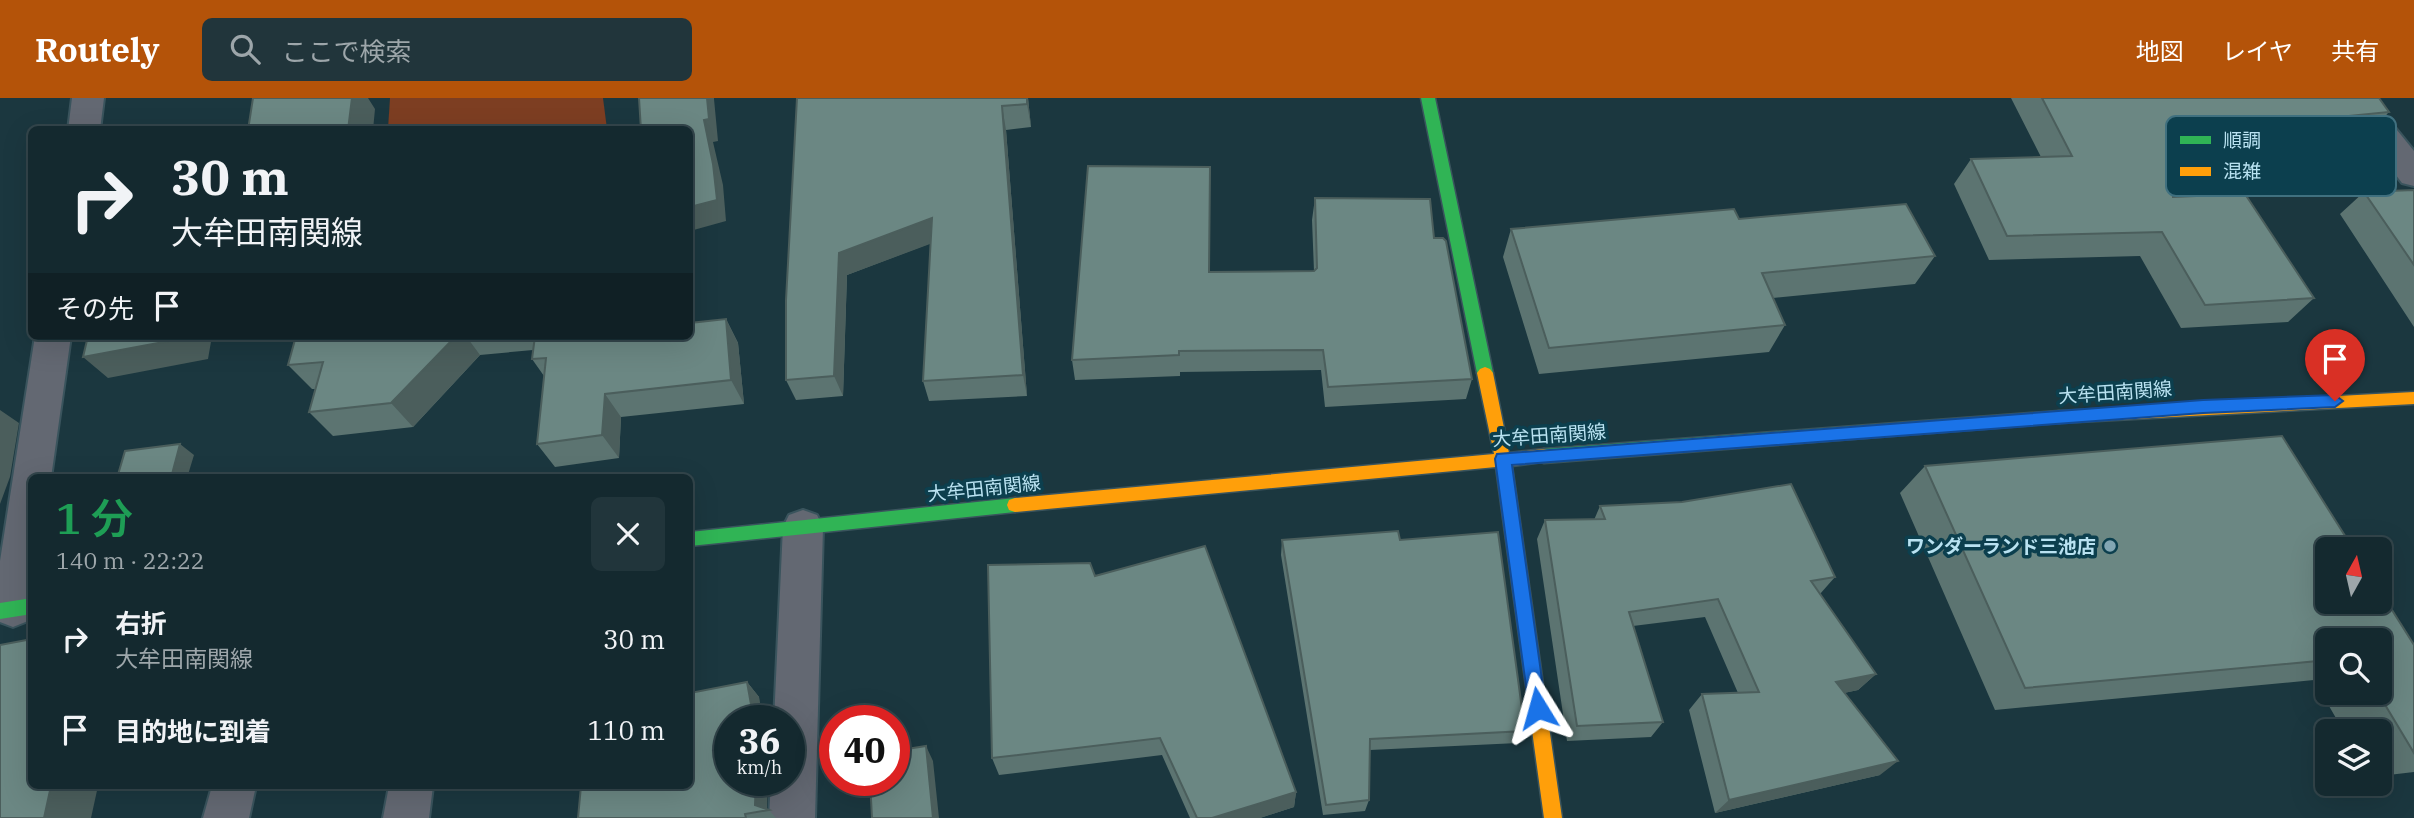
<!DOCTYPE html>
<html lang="ja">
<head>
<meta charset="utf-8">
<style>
  body { margin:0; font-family:"IBM Plex Serif","Noto Sans JP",serif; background:#21353b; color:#f1f3f6; height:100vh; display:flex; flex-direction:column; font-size:26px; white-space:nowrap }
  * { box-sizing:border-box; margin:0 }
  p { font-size:23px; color:#9da6aa }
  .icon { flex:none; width:38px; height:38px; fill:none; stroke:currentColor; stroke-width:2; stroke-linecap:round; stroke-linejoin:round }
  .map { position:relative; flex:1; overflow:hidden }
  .details { position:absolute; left:28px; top:376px; width:665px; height:315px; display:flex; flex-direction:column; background:#14292f; border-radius:10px; box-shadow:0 7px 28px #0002,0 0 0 2px #33454b }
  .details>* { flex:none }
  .hud { position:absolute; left:28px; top:28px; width:665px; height:214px; border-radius:10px; box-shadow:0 7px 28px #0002,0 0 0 2px #33454b; background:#14292f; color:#f1f3f6; overflow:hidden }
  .needle { width:46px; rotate:8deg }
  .fabs { position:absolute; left:2315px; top:439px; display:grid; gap:14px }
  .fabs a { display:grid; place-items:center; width:77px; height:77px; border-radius:10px; background:#14292f; box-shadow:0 7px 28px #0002,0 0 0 2px #33454b; font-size:35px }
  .speed { position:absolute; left:714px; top:607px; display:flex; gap:14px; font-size:35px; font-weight:700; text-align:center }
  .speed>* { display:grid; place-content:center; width:91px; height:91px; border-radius:50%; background:#14292f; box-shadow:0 7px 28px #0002,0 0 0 2px #33454b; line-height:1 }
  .speed small { font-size:18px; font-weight:400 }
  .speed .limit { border:10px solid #d22; background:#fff; color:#111 }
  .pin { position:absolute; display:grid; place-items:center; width:60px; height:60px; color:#fff; margin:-72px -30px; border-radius:50% 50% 50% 0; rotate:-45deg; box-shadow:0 0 7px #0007 }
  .pin .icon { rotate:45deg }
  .me { position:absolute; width:77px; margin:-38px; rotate:352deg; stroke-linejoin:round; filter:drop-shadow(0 0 5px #0008) }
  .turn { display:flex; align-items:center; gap:24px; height:147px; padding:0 28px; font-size:32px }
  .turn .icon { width:91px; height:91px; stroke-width:2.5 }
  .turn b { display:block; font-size:49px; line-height:60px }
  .then { display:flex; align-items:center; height:66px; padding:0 28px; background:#0003; gap:14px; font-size:26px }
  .round { display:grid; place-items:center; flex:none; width:74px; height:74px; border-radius:10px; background:#21353b }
  .summary { display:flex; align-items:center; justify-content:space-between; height:119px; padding:0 28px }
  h1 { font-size:42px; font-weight:600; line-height:52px; color:#1e9e55 }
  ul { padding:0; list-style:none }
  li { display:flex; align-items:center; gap:21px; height:91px; padding:0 28px }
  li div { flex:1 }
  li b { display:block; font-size:26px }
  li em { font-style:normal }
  header { display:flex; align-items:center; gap:42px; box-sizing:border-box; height:98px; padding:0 35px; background:#b45309; color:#fff }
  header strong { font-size:33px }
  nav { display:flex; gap:38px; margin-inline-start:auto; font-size:24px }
  .search { width:490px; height:63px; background:#21353b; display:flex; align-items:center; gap:18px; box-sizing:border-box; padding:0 24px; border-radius:10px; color:#9da6aa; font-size:26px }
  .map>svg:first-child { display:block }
  .green { fill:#7d3e22 }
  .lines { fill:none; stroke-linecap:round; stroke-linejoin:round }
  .street-casing { stroke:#3a545d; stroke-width:4 }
  .fast-casing { stroke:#3a545d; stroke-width:3 }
  .slow-casing { stroke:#3a545d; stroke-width:3 }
  .street { fill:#636872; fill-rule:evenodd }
  .fast { fill:#30b455; fill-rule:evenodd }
  .slow { fill:#ff9f0a; fill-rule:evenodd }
  .wall { fill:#5c7471; fill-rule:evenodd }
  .shaded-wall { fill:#4b5e5c }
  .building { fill:#6b8783; stroke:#4b5e5c; stroke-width:2 }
  .route { fill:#1a73e8; stroke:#114b97; stroke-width:2 }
  .poi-dot { fill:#82a6b3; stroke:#0c3f4e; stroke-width:2.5 }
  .labels { text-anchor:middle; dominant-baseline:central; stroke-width:7; stroke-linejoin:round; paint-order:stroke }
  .street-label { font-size:19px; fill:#b9e2f1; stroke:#0c3f4e }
  .poi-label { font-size:19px; font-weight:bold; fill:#b9e2f1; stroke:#0c3f4e; text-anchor:end }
  .key { fill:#0c3f4e; stroke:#40707f; stroke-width:2 }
  .key-label { font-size:19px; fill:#b9e2f1 }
</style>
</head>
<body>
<header>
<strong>Routely</strong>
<div class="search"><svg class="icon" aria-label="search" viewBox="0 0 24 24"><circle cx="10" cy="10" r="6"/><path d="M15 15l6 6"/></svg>ここで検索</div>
<nav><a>地図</a><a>レイヤ</a><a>共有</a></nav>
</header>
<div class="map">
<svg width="2414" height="720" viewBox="0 0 2414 720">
  <rect width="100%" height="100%" fill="#1b373f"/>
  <!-- green -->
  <path class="green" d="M390 0H603L607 31H388Z"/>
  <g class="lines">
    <!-- street casing -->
    <g class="street-casing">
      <path id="street" d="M72 0H104L100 32H68Z
        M2337 0H2371L2414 53V88L2402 85Z
        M35 238H71L51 380H32V515L28 523 13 529 0 524V463Z
        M803 412 817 417 823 429 815 720H769L771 682H789V623H774L783 429 789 417Z
        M212 688H256L249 720H203Z
        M389 688H433L429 720H383Z"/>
    </g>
    <!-- fast casing -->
    <g class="fast-casing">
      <path id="fast" d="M1421 0H1435L1493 275 1490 279H1480L1477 275Z
        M2059 313 2064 314 2067 319 2064 324 2059 325 1544 365 1538 363 1536 358 1538 353 1544 351Z
        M1015 400 1021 402 1023 407 1021 412 1015 414 690 448V434Z
        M32 500V516L0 521V505Z"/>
    </g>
    <!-- slow casing -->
    <g class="slow-casing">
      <path id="slow" d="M1485 269 1490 271 1493 275 1509 355 1544 351 1550 353 1552 358 1550 363 1512 368 1562 720H1544L1496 369 1015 414 1009 412 1007 407 1009 402 1015 400 1494 356 1477 275 1480 271Z
        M2414 294V306L2059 325 2054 324 2051 319 2054 314 2059 313Z"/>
    </g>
    <!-- street -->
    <use href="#street" class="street"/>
    <!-- fast -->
    <use href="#fast" class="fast"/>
    <!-- slow -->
    <use href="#slow" class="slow"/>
  </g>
  <!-- wall -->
  <path class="wall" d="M797 0H1028L1031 29 1006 32 1027 298 929 303 923 283 931 145 847 177 843 298 796 302 786 282Z
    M2011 0H2379L2389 14 2364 39 2170 59 2173 99 2314 200 2288 224 2181 230 2140 158 1989 162 1954 86 1971 61 2041 59Z
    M2414 92V229L2340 116 2364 94Z
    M1315 100 1434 140 1472 281 1466 301 1325 309 1321 272 1180 274V278L1075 282 1072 262 1209 174 1314 173 1312 122Z
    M1739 121 1935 158 1915 186 1773 200 1785 227 1769 254 1539 276 1503 159 1511 131Z
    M726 221 738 245 744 306 621 319 619 360 555 369 537 346 544 278 532 261 533 252 480 257 413 329 333 338 309 314 315 291H312L288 267 296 238H690Z
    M1925 368 2414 547V674L2380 678V634H2344L2314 582 1995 612 1900 395ZM2328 542H2380V595H2328Z
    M1600 408 1835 479 1820 496 1876 576 1858 592 1844 595 1880 677 1715 715 1689 612 1702 596 1738 595 1705 519 1633 528 1663 624 1651 639 1567 643 1537 441 1545 422H1594Z
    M1282 442H1400L1525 633 1518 645 1370 652 1369 702 1365 713 1323 717 1281 457Z
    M1095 478 1296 694 1294 709 1260 720H1190L1162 657 999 677 992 660Z
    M747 584 759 599 767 711 769 712 776 720H578Z"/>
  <!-- shaded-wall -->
  <path class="shaded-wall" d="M352 0H368L375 11 373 32H348Z
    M707 0H714V1L718 43 713 44 723 87 726 123 690 133V109Z
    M1027 0H1028L1031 29 1027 6Z
    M1002 8 1006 32 1027 298 1023 277Z
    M932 120 938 143 847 177 843 298 834 278 839 155Z
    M726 221 738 245 744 306 731 282Z
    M185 238H212L208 261 108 280 83 259Z
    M456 238H466L480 257 413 329 391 305Z
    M605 296 621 319 619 360 602 337Z
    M0 312 19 325 10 379 0 406Z
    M180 346 194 357 187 380H171Z
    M1876 576 1858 592 1820 600 1836 584Z
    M747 584 759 599 763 623H754Z
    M926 648 933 663 939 720H933Z
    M1898 663 1880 677 1715 715 1729 702Z
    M756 682H768L767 712 755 707Z
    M51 688H98L91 720H44Z
    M1296 694 1294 709 1260 720H1212Z"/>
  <!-- building -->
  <path class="building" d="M253 0H352L348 32H248Z
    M639 0H707L709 21 704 22 713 66 717 102 690 109V32H641Z
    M797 0H1027V6L1002 8 1023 277 923 283 932 120 839 155 834 278 786 282V202Z
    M2042 0H2379L2389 14 2168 36 2173 99 2245 96 2314 200 2205 207 2162 134 2007 138 1971 61 2072 58Z
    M1088 68 1210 69 1209 174 1314 173 1317 170 1315 100 1430 101 1434 140H1443L1446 143 1472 281 1328 289 1323 252 1179 253V257L1072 262Z
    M2414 92V167L2364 94Z
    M1906 106 1935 158 1762 175 1785 227 1549 250 1511 131 1734 111 1739 121Z
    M726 221 731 282 605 296 602 337 537 346 546 260 532 261 535 238H690V225Z
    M88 238H185V240L83 259Z
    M296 238H456L391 305 309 314 323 264 288 267Z
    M2282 338 2354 452H2328V504H2380V493L2414 547V655L2378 595H2380V542H2328V562L2025 590 1925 368Z
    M180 346 171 380H117L125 353Z
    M1791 386 1835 479 1811 483 1876 576 1836 584 1898 663 1729 702 1702 596 1759 594 1718 501 1629 514 1663 624 1577 628 1545 422 1605 421 1600 408 1682 404Z
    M1398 433 1400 442 1498 434 1525 633 1370 641 1369 702 1326 707 1282 442Z
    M1205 448 1296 694 1212 720H1197L1160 640 992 660 988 467 1090 465 1095 478Z
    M32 541V688H51L44 720H0V547Z
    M747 584 754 623H730V682H756L755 707 769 712 745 716 746 720H578L581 688H690V595Z
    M926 648 933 720H872L870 682H894V653Z"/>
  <!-- route -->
  <path class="route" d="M2335 297 2343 303 2335 309 2203 315 1512 367 1546 610 1544 615 1538 618 1531 615 1529 610 1495 361 1497 356 2203 302Z"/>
  <!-- markers -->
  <circle class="poi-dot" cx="2110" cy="448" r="7"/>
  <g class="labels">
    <!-- street labels -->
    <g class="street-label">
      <text transform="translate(2115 294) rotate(-4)">大牟田南関線</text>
      <text transform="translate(1549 337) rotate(-4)">大牟田南関線</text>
      <text transform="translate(984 390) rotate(-6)">大牟田南関線</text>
    </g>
    <!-- poi labels -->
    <g class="poi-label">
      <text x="2096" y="448">ワンダーランド三池店</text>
    </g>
  </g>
  <!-- legend -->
  <rect x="2166" y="18" width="230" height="80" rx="10" class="key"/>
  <rect x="2180" y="38" width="31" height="8" fill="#30b455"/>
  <rect x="2180" y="69" width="31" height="9" fill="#ff9f0a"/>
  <g class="key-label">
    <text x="2223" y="49">順調</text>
    <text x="2223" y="80">混雑</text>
  </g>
</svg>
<div class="fabs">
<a><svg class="needle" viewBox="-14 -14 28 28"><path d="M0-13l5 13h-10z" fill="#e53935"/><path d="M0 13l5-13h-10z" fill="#9da6aa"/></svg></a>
<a><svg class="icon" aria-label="search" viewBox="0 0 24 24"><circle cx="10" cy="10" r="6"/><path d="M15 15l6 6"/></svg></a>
<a><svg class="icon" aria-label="layers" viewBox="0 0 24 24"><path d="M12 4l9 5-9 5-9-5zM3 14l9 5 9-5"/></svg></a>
</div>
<div class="speed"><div>36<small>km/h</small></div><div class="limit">40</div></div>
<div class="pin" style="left:2335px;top:303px;background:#d93025"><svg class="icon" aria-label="arrive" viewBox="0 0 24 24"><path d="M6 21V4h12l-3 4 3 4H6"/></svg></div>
<svg class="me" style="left:1538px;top:610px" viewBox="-20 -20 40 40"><path d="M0-17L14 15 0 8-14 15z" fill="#1a73e8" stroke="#fff" stroke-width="4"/></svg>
<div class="hud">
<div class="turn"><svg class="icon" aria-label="right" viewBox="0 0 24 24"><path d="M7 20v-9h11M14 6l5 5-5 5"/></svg><div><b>30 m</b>大牟田南関線</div></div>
<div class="then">その先<svg class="icon" aria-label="arrive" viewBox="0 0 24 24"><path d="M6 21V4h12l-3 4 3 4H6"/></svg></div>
</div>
<section class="details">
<div class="summary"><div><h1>1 分</h1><p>140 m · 22:22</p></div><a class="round"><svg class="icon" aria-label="close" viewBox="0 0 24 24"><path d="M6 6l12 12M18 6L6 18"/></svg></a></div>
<ul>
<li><svg class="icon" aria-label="right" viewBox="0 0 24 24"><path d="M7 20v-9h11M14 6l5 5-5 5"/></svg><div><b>右折</b><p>大牟田南関線</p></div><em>30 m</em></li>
<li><svg class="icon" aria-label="arrive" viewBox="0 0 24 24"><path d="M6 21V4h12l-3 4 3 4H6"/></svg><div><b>目的地に到着</b></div><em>110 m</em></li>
</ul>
</section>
</div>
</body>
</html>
